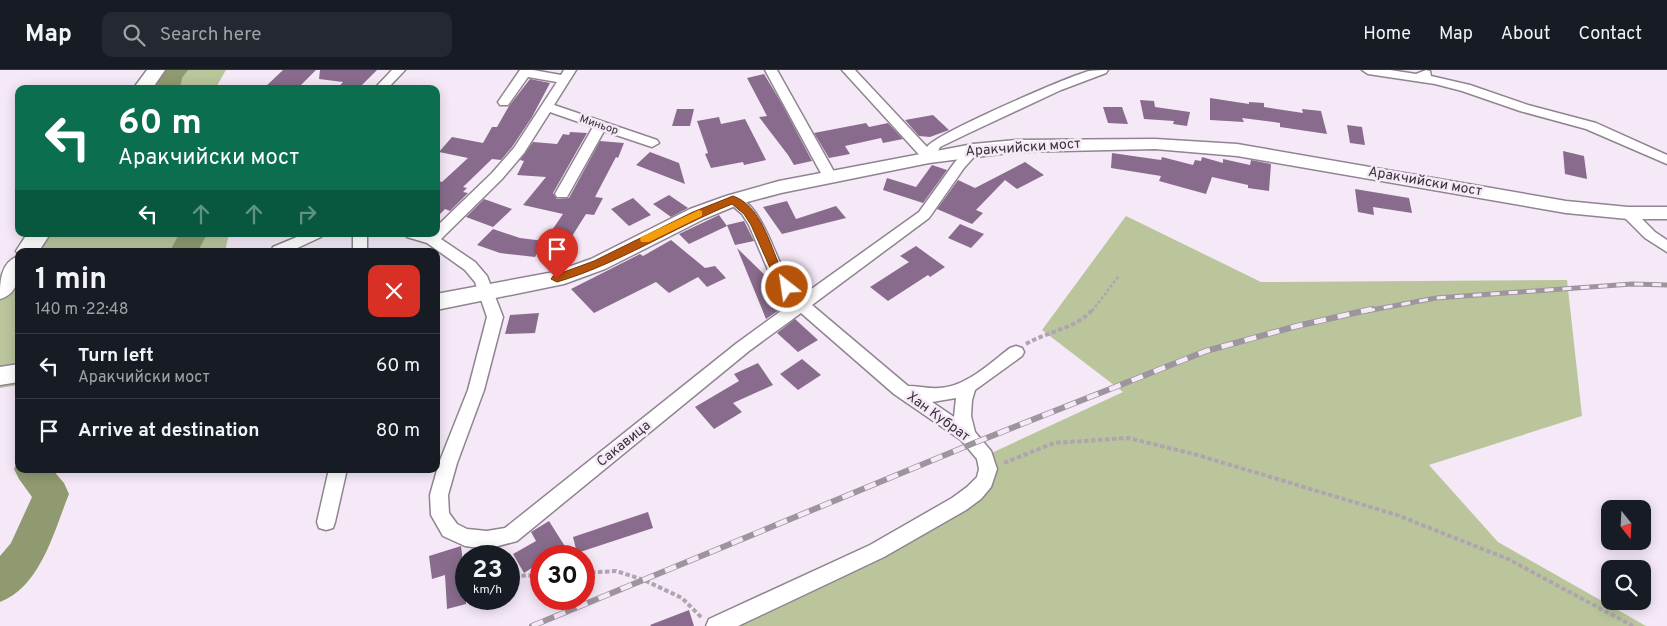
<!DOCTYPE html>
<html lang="en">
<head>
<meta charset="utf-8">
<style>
  body { margin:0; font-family:Overpass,sans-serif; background:#242831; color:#f1f3f6; height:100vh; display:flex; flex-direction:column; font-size:19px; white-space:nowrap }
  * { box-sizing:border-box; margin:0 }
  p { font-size:16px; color:#9ea1a6 }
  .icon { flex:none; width:28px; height:28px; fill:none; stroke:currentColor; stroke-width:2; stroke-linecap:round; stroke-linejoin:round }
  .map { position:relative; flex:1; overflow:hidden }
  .side { position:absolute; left:15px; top:178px; width:425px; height:225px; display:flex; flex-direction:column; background:#171b24; border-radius:10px; box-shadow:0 2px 12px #0003 }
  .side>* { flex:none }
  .banner { position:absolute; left:15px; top:15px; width:425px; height:152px; border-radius:10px; box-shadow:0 2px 12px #0003; background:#0b6e4f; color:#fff; overflow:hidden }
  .needle { width:32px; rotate:162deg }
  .controls { position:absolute; left:1601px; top:430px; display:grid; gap:10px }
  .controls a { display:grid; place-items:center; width:50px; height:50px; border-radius:10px; background:#171b24; box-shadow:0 2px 12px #0003; font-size:25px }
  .speed { position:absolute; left:455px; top:475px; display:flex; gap:10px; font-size:25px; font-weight:700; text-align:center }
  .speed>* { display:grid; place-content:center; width:65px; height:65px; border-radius:50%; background:#171b24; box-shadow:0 2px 12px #0003; line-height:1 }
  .speed small { font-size:12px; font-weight:400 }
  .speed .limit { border:8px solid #d22; background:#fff; color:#111 }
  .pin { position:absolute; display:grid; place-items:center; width:42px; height:42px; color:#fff; margin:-51px -21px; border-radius:50% 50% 50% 0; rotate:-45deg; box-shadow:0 0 5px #0007 }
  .pin .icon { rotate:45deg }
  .me { position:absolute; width:55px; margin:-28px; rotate:330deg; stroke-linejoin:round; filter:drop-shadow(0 0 4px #0008) }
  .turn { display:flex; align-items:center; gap:18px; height:105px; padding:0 20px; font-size:22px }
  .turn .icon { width:65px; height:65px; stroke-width:2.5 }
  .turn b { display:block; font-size:35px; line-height:42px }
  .lanes { display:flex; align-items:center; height:48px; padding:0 20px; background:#0003; justify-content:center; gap:25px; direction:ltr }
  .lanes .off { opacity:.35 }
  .round { display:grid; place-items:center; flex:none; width:52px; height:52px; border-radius:10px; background:#242831 }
  .headline { display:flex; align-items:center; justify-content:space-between; height:85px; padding:0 20px }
  h1 { font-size:30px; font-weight:700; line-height:38px }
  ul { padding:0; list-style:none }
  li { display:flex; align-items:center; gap:15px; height:65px; padding:0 20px; border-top:1px solid #363941 }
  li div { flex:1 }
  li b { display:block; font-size:19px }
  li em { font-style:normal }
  header { display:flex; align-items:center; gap:30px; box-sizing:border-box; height:70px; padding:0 25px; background:#171b24; border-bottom:1px solid #363941 }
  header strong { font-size:24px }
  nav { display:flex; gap:28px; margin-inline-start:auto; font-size:18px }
  .search { width:350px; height:45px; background:#242831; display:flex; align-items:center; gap:12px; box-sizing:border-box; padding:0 18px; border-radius:10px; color:#9ea1a6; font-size:19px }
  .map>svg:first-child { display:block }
  .green { fill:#bac59c }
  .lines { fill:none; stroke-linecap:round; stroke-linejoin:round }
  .river { fill:#8f9a70; fill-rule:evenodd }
  .building { fill:#896c8d }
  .minor-casing { stroke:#8f8490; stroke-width:3 }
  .secondary-casing { stroke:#8f8490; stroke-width:3 }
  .primary-casing { stroke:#8f8490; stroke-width:3 }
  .path-far1 { stroke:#afa5b0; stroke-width:2.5; stroke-dasharray:3 2; stroke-linecap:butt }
  .path { stroke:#afa5b0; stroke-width:4; stroke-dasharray:4.5 2.5; stroke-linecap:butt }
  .minor { fill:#fff; fill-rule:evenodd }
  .secondary { fill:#fff; fill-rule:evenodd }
  .primary { fill:#fff; fill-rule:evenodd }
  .rail-far1-casing { stroke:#9d949e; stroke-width:5 }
  .rail-casing { stroke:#9d949e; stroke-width:6 }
  .rail-far1 { stroke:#f5e9f7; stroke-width:3; stroke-dasharray:9; stroke-linecap:butt }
  .rail { stroke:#f5e9f7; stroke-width:4.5; stroke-dasharray:12; stroke-linecap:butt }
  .route { fill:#b45309; stroke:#753606 }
  .slow { fill:#f59e0b }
  .labels { text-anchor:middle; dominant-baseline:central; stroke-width:5; stroke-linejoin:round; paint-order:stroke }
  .far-street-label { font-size:11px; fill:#383338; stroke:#f5e9f7 }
  .street-label { font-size:14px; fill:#383338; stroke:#f5e9f7 }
</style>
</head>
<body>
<header>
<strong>Map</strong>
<div class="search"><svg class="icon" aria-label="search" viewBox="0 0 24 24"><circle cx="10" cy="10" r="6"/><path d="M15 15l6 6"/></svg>Search here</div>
<nav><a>Home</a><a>Map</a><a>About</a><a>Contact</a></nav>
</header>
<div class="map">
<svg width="1667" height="556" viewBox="0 0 1667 556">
  <rect width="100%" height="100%" fill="#f5e9f7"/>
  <!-- green -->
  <path class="green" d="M155 0H226L215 19H142Z
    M1126 146 1261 212 1567 210 1582 346 1429 395 1498 472 1646 556H716L974 423 985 386 1123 322 1042 260Z
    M39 164H229L225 181H27Z
    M19 194V315L0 318V221Z"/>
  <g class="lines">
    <!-- river -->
    <path class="river" d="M165 0H188L182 8 180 19H156L159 8Z
      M179 164H207L198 181H170Z
      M19 389V399H52L64 413 69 424C54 461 41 516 0 532V486L11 473 32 427 19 409 14 399Z"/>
  </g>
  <!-- building -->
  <path class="building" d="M283 0H316L297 19H263Z
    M320 0H377L358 19H337L343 12 319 9Z
    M764 4 782 34 812 91 794 95 788 85 759 47 767 46 747 8Z
    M530 9 550 13 532 47 512 77 501 90 492 89 463 117 467 118 463 122 468 123 450 141 445 139 436 148V110L442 112 468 88 439 82 452 67 483 73 492 57H497L509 36Z
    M1210 28 1249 34V32L1264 33V37L1303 43 1302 39 1321 41 1327 64 1280 57V53L1274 52 1242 48 1244 52 1210 50Z
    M1140 30 1154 31 1155 37 1190 42 1187 56 1173 54 1174 51 1144 49Z
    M1103 37H1122L1128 54 1108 53Z
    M677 39H694L690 56H672Z
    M933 45 949 60 930 67 919 66 905 50Z
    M719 47 721 54 745 49 766 90 744 95 743 92 711 98 705 84 708 83 697 51Z
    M866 53 869 57 888 53 903 69 883 73 881 68 845 76 850 84 829 88 814 63Z
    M1347 55 1362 57 1365 75 1350 73Z
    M570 62 587 63 553 123 557 129 569 128 600 71 624 73 618 88 616 87 595 127 603 128 594 145 586 144 564 179 542 175 563 144 523 135 546 107 517 105 524 91 520 90 533 72 557 74 563 64 569 65Z
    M1563 81 1584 86 1587 109 1565 104Z
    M650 82 679 93 685 114 636 95Z
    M1112 83 1161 90 1162 87 1193 95 1195 90 1201 91 1202 87 1223 93V89L1250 95 1251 90 1271 94 1269 121 1248 118V115L1212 107 1206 124 1159 111 1161 106 1111 98Z
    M1025 92 1044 105 1017 119 1005 110 976 140 983 143 972 154 937 139 958 110 975 118Z
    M932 95 947 100 923 133 883 120 887 108 916 117Z
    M1355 119 1409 128 1412 143 1373 137 1374 145 1358 142Z
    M669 125 688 138 671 147 653 134Z
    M633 128 651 145 629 156 611 139Z
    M484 129 512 139 493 157 466 147Z
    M787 131 796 149 836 136 846 148 782 164 763 137Z
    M719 145 727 156 689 174 679 164Z
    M744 151 754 171 735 175 727 155Z
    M960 154 984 164 971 178 948 168Z
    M493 159 520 168 544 171 535 187 500 183 477 175Z
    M671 170 705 198 715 196 726 208 707 217 698 207 669 223 656 212 594 243 571 219 640 184 643 186Z
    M916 176 945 197 930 207 928 205 888 231 870 217 909 192 900 186Z
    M737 178 770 210 764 213 785 236 766 249Z
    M539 243 535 263 505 264 510 245Z
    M795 249 818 270 798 282 777 263Z
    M802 289 821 305 798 320 780 304Z
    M758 293 773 315 733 333 742 342 714 359 695 337 739 311 734 304Z
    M648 442 653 458 577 483 573 467Z
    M549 451 566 478 552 486H541V492L524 503 513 484 536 471 531 462Z
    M461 476 466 516V534L447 539 445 505 432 509 429 486Z
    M689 540 694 556H651L650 555Z"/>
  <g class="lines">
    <!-- minor casing -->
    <g class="minor-casing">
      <path id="minor" d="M392 0H405L387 19H374Z
        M520 0H533L561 5 564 0H576L554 35 657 70 659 73 652 77 604 61 567 127H557L555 124 593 57 550 42 524 83 502 109 441 169 475 192 487 206 503 247 484 320 457 393 448 425 449 443 457 454 467 459 487 461 505 458 737 273 792 233 768 200 749 155 742 144 726 130 728 127C755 120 773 179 782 197 787 207 796 216 803 225L919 142 955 92 968 77 973 76 980 80 964 98 929 148 812 235 908 316C918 316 928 319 939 318 966 317 990 293 1010 278L1016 276 1022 278 1024 282 1022 286 975 320 972 330 971 346 975 362 991 381 997 399 991 417 981 429 966 440 884 487 738 556H706L709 549 870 475 952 428 967 417 977 407 979 399 977 389 961 370 894 324 801 243 749 281 517 471 487 479 465 476 443 466 431 445 430 425 439 393 468 320 487 247 475 212 465 200 427 173 407 167 405 164H436V157L492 103 514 78 557 12 528 7 508 35H500L498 32ZM956 328 954 347 932 332Z
        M765 0H777L837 107 835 110H825L823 107Z
        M842 0H855L927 77C935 64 1067 7 1089 1 1095 0 1102 0 1108 0L1106 3 1061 20 969 63 940 77 934 90H924Z
        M1362 0H1390L1416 4 1426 0 1430 1 1431 6 1470 15 1528 35 1596 53 1667 85V94L1586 59 1520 41 1462 21 1435 14 1368 4Z
        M1628 138 1633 140 1655 162 1667 170V182L1645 168 1623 146 1621 143 1623 140Z
        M304 164H323L321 167 291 181H271L273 177Z
        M353 164H367V181H353Z
        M329 399H347L335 452 333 458 326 460 319 458 317 452Z"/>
    </g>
    <!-- secondary casing -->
    <g class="secondary-casing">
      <path id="secondary" d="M1155 69 1237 74 1566 131 1628 137H1667V149H1628L1566 143 1237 86 1155 79 1016 82 929 93 781 123 740 134 704 149 605 199 564 214 436 240V224L554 202 591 189 690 139 726 126 779 111 973 74 1016 70Z
        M19 294V312L0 315V297Z"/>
    </g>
    <!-- primary casing -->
    <g class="primary-casing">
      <path id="primary" d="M147 0H165L152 19H133Z
        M27 164H50L39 181H19V186L16 181Z
        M19 186C19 204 20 223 0 229 0 212 0 192 19 186Z"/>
    </g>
    <!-- path-far1 -->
    <path class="path-far1" d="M1092 241 1118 207"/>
    <!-- path -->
    <path class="path" d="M1026 274C1048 261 1076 259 1093 239
      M1004 393 1054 373 1128 368 1194 384 1397 445 1508 489 1633 556
      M509 501 516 506 541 505
      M584 503 616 501 644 510 682 528 702 548"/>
    <!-- minor -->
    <use href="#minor" class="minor"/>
    <!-- secondary -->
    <use href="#secondary" class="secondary"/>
    <!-- primary -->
    <use href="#primary" class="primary"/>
    <!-- rail-far1 casing -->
    <g class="rail-far1-casing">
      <path id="rail-far1" d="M1366 241 1436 228 1632 214 1667 215"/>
    </g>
    <!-- rail casing -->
    <g class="rail-casing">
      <path id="rail" d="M532 556 974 373 1206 281 1297 256 1372 239"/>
    </g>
    <!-- rail-far1 -->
    <use href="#rail-far1" class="rail-far1"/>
    <!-- rail -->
    <use href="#rail" class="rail"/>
  </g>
  <!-- route -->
  <path class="route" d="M733 126C760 135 770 174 780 197 784 204 788 210 792 217L791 220H783L771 200 751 155 744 144 732 134C673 158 618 194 557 212L551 209 553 206 594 191 693 142Z"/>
  <!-- slow -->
  <path class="slow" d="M699 140 702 141V146L649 172H641L640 169 641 167Z"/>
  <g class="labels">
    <!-- far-street labels -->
    <g class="far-street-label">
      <text transform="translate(599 55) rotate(19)">Миньор</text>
    </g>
    <!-- street labels -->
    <g class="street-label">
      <text transform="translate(1023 78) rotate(-4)">Аракчийски мост</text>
      <text transform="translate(1425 112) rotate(10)">Аракчийски мост</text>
      <text transform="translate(938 347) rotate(36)">Хан Кубрат</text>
      <text transform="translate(624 374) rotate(-39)">Сакавица</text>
    </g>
  </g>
</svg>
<div class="controls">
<a><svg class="needle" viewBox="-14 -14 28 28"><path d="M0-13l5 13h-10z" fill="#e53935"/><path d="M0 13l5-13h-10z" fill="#9ea1a6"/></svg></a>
<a><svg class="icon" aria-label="search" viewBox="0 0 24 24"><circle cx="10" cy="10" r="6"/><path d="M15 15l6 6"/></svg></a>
</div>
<div class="speed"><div>23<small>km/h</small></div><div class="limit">30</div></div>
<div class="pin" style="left:557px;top:209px;background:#d93025"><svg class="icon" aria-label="arrive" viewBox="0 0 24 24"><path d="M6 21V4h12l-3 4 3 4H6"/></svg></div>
<svg class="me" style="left:787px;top:217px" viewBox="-20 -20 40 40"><circle r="17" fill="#b45309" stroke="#fff" stroke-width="3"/><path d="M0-11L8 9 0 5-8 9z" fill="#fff"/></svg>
<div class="banner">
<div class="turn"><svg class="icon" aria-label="left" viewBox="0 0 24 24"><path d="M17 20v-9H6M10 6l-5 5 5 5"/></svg><div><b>60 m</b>Аракчийски мост</div></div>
<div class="lanes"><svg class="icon" aria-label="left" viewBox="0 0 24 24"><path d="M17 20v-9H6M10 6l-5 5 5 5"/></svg><svg class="icon off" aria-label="ahead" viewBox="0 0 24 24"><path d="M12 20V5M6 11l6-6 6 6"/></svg><svg class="icon off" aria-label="ahead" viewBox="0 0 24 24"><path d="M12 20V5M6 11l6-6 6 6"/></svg><svg class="icon off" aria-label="right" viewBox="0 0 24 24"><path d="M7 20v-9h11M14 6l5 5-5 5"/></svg></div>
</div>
<section class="side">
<div class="headline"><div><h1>1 min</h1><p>140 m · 22:48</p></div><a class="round" style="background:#d93025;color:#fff"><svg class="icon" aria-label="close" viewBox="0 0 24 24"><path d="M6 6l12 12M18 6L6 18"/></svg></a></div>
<ul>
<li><svg class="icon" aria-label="left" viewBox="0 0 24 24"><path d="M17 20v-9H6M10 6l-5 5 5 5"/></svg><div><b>Turn left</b><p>Аракчийски мост</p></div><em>60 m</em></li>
<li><svg class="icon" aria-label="arrive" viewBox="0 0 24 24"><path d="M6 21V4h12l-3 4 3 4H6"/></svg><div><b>Arrive at destination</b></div><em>80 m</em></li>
</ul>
</section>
</div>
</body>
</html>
